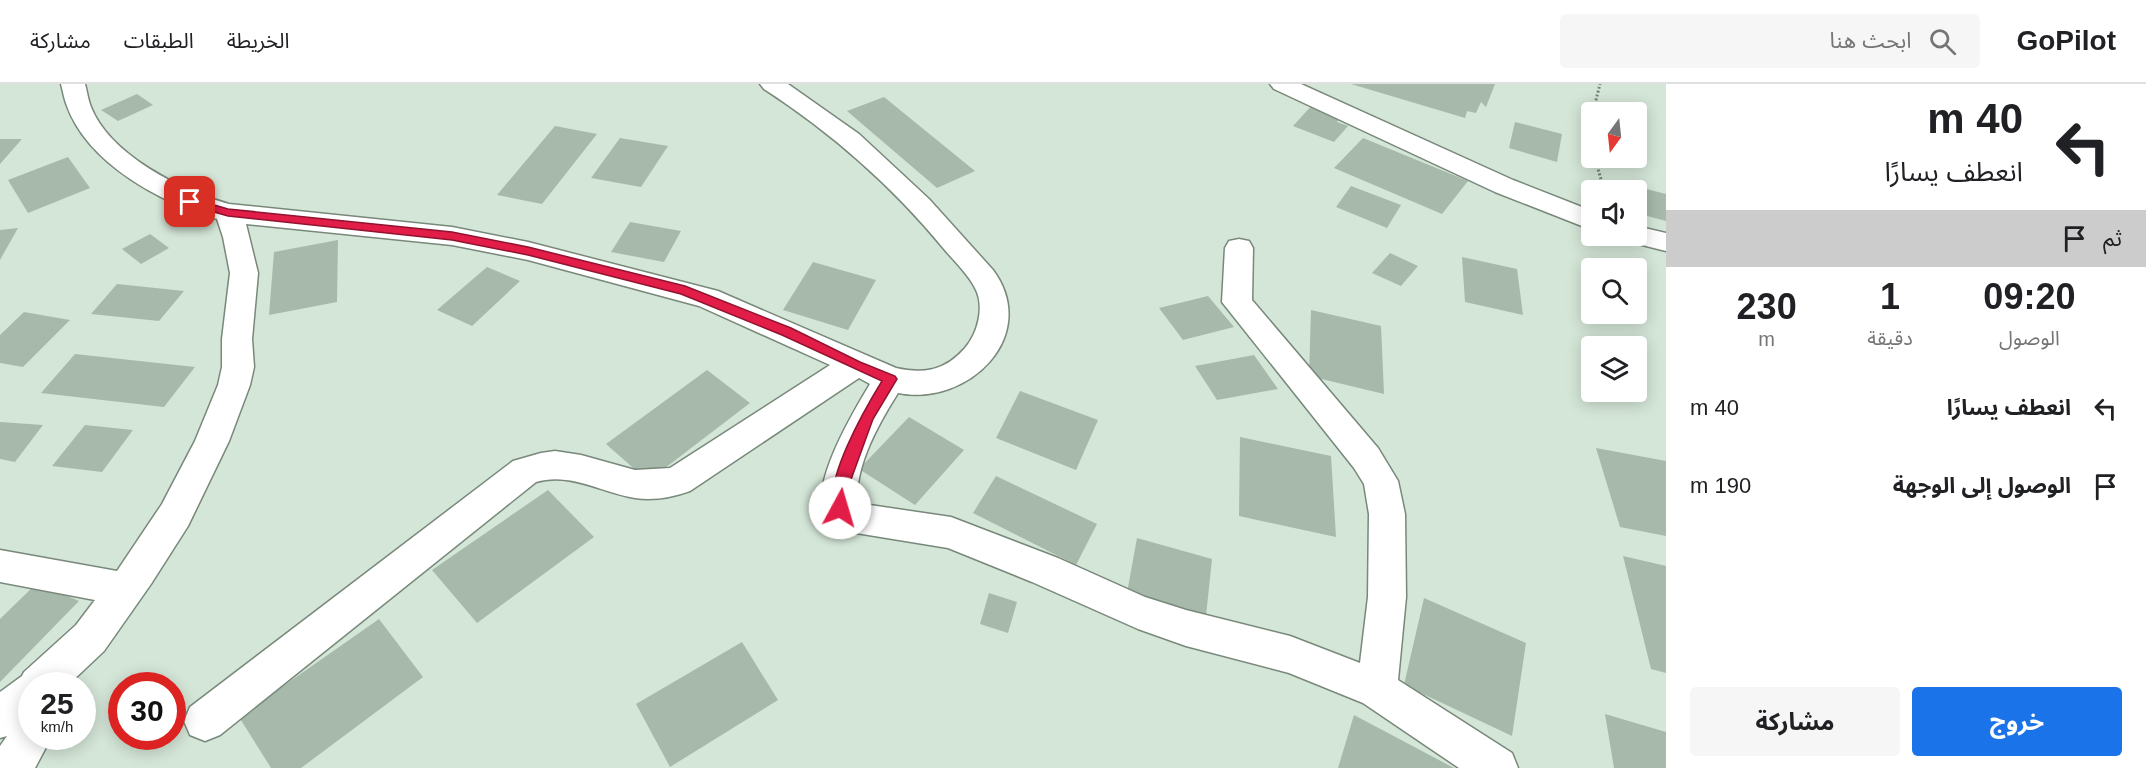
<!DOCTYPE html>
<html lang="ar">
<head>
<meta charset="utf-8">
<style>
  body { margin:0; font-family:Arial,"Noto Sans Arabic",sans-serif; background:#f6f6f6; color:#202124; direction:rtl; height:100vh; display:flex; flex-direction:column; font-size:22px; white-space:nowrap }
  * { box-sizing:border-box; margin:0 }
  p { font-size:20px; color:#757577 }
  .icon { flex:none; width:33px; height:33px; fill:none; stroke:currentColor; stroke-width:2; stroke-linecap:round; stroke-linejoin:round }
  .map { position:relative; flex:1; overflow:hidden; direction:ltr }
  .panel { display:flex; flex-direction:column; background:#fff; width:480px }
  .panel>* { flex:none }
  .guide { background:#fff; color:#202124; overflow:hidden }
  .needle { width:39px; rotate:195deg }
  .fabs { position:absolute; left:1581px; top:18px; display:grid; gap:12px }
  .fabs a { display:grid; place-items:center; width:66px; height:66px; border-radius:6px; background:#fff; box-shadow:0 3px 15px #0003; font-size:30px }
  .speed { position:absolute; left:18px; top:588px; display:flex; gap:12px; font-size:30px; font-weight:700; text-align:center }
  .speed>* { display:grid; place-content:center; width:78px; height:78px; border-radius:50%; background:#fff; box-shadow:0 3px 15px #0003; line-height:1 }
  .speed small { font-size:15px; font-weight:400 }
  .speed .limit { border:9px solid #d22; background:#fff; color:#111 }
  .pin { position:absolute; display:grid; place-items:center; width:51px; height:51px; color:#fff; margin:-26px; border-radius:12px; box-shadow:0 3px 9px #0006 }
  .me { position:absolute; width:66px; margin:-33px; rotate:6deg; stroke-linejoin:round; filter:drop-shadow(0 0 4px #0008) }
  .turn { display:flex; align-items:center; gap:21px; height:126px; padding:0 24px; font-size:27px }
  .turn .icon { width:78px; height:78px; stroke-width:2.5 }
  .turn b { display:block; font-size:42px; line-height:51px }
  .then { display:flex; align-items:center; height:57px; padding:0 24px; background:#0003; gap:12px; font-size:22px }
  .eta { display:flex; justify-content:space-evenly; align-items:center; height:102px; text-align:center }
  .eta b { font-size:36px; font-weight:700; line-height:42px }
  .action { display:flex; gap:12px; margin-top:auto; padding:12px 24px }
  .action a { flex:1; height:69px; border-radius:6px; background:#1a73e8; color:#fff; font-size:24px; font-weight:700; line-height:69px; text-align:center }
  .action a+a { background:#f6f6f6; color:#202124 }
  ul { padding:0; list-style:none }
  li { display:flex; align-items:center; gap:18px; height:78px; padding:0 24px }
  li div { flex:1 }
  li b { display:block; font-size:22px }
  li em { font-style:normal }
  header { display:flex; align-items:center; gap:36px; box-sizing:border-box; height:84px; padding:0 30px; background:#fff; border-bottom:2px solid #e0e0e0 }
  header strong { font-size:28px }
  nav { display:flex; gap:33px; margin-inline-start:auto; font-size:21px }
  .search { width:420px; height:54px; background:#f6f6f6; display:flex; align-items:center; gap:15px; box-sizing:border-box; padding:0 21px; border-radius:6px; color:#757577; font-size:22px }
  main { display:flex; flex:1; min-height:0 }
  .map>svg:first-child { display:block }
  .building { fill:#a7b9aa }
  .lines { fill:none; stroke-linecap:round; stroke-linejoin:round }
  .minor-casing { stroke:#78887a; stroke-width:3 }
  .path { stroke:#78847a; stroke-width:3; stroke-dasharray:2 2; stroke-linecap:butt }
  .minor { fill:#fff; fill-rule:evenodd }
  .route { fill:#e11d48; stroke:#92132f; stroke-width:1.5 }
</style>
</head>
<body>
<header>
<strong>GoPilot</strong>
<div class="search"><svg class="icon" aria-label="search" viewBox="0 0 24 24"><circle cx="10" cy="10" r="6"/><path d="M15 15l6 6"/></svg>ابحث هنا</div>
<nav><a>الخريطة</a><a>الطبقات</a><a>مشاركة</a></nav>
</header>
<main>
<section class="panel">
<div class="guide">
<div class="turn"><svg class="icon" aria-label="left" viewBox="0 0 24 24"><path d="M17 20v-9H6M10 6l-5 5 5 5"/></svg><div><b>40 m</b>انعطف يسارًا</div></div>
<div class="then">ثم<svg class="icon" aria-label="arrive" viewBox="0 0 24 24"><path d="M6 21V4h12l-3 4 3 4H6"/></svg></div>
</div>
<div class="eta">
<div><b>09:20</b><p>الوصول</p></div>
<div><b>1</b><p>دقيقة</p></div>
<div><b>230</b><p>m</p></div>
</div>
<ul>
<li><svg class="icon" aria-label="left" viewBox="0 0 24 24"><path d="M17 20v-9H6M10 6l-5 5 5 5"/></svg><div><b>انعطف يسارًا</b></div><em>40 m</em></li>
<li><svg class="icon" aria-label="arrive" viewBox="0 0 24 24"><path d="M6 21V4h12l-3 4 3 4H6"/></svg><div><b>الوصول إلى الوجهة</b></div><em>190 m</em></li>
</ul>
<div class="action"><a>خروج</a><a>مشاركة</a></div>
</section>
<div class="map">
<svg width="1666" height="684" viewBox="0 0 1666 684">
  <rect width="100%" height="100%" fill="#d4e6d7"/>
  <!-- building -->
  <path class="building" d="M1351 0H1495L1486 23 1481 18 1476 29 1467 27 1465 34Z
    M137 10 153 21 118 37 101 26Z
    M884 13 975 87 937 104 847 27Z
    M1314 19 1344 30 1337 38 1348 42 1334 58 1293 42Z
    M1515 38 1562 50 1557 78 1509 64Z
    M555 42 597 50 542 120 497 111Z
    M620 54 668 62 641 103 591 94Z
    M1363 54 1468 97 1442 130 1334 84Z
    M0 55H22L0 80Z
    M68 73 90 104 28 129 8 96Z
    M1623 99 1666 110V137L1636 129V106H1623Z
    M1351 102 1401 121 1387 144 1336 123Z
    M630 138 681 147 664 178 611 168Z
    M18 144 0 176V146Z
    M150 150 169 164 141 180 122 165Z
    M338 156 337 218 269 231 274 168Z
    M1390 169 1418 182 1401 202 1372 189Z
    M1462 173 1517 185 1523 231 1465 218Z
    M813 178 876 196 848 246 783 226Z
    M487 183 520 197 472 242 437 226Z
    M117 200 184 207 159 237 91 230Z
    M1208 212 1234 243 1183 256 1159 224Z
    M1311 226 1381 242 1384 310 1309 292Z
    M24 228 70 236 23 283 0 279V251Z
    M75 270 195 283 164 323 41 309Z
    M1254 271 1278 305 1217 316 1195 282Z
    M707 286 750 319 648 397 606 360Z
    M1020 307 1098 336 1076 386 996 354Z
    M909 333 964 366 915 421 859 385Z
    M0 338 43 341 15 378 0 375Z
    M85 341 133 346 102 388 52 382Z
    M1240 353 1331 372 1336 453 1239 432Z
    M1596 364 1666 377V452L1620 443Z
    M996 392 1097 440 1076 481 973 429Z
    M548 406 594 453 477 539 432 486Z
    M1137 454 1212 475 1206 532 1127 509Z
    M1623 472 1666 482V589L1651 585Z
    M37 499 79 517 0 598V535Z
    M989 509 1017 518 1008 549 980 540Z
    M1424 514 1526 559 1512 652 1404 601Z
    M379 535 423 593 301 684H271L239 633Z
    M742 558 778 616 670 683 636 620Z
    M1605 630 1666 648V684H1614Z
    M1354 631 1454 684H1338Z"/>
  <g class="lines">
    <!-- minor casing -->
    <g class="minor-casing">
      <path id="minor" d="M61 0H85C87 7 88 16 91 23 110 71 182 107 229 120L452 143 528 158 718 207 896 284C924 290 945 287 965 264 978 249 985 222 975 204 968 190 954 177 944 165 892 102 832 49 764 5L760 0H788L859 50 929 115 993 186C1041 251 969 323 898 309 879 339 856 380 857 416L863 420 951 433 1058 474 1145 513 1186 526 1290 552 1360 579 1368 513 1369 430 1364 400 1354 384 1222 218 1225 164 1229 157 1239 155 1249 157 1253 164 1252 216 1378 364 1398 397 1405 430 1406 513 1398 596 1512 669 1518 684H1459L1363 619 1289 589 1186 562 1138 545 1032 498 948 464 856 449C847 446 834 442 827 434 805 407 855 325 870 300L859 294 690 407C673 413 654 417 635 414 602 409 571 388 536 398L220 651 205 657 190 651 184 637 190 623 513 377 541 369 555 367 581 371 635 386 670 384 830 281 699 222 528 176 452 161 246 140 258 189 252 255 254 283 250 301 229 357 188 442 151 500 104 567 67 602H32V652H52L35 684H0V662L7 652 0 654V608L22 592 24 588 76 541 95 516 0 498V466L117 487 162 420 195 357 218 301 222 283V255L230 189 223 153 217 135C162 119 88 80 67 22 64 15 63 7 61 0Z
        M1270 0H1301L1513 96 1592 127V146L1495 108 1274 5Z
        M1636 142 1666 149V167L1626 157 1623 152H1636Z"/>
    </g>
    <!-- path -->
    <path class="path" d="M1593 28 1600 0
      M1592 33V45
      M1595 74 1604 106"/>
    <!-- minor -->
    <use href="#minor" class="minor"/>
  </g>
  <!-- route -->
  <path class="route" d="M190 114 228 125 452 148 528 163 685 202 791 244 860 278 895 292 897 295 873 335 845 412 848 424 846 429 840 431 835 429C821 400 866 323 882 297L782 251 681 210 528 171 452 156 228 132 186 120 184 118Z"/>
</svg>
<div class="fabs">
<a><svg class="needle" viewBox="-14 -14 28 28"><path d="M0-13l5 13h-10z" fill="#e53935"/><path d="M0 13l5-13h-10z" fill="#757577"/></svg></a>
<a><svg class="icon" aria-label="sound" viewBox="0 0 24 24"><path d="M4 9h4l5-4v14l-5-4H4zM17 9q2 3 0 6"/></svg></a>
<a><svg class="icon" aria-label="search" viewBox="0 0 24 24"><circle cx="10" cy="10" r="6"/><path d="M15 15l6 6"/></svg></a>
<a><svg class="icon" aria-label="layers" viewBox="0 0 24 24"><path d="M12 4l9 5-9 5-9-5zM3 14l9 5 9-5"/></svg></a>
</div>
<div class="speed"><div>25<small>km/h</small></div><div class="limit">30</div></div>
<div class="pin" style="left:190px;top:118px;background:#d93025"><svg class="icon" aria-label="arrive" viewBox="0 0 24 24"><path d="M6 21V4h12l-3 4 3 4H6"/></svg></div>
<svg class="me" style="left:840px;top:424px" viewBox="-20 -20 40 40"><circle r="19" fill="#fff"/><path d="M0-13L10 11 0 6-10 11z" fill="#e11d48"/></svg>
</div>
</main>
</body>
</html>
